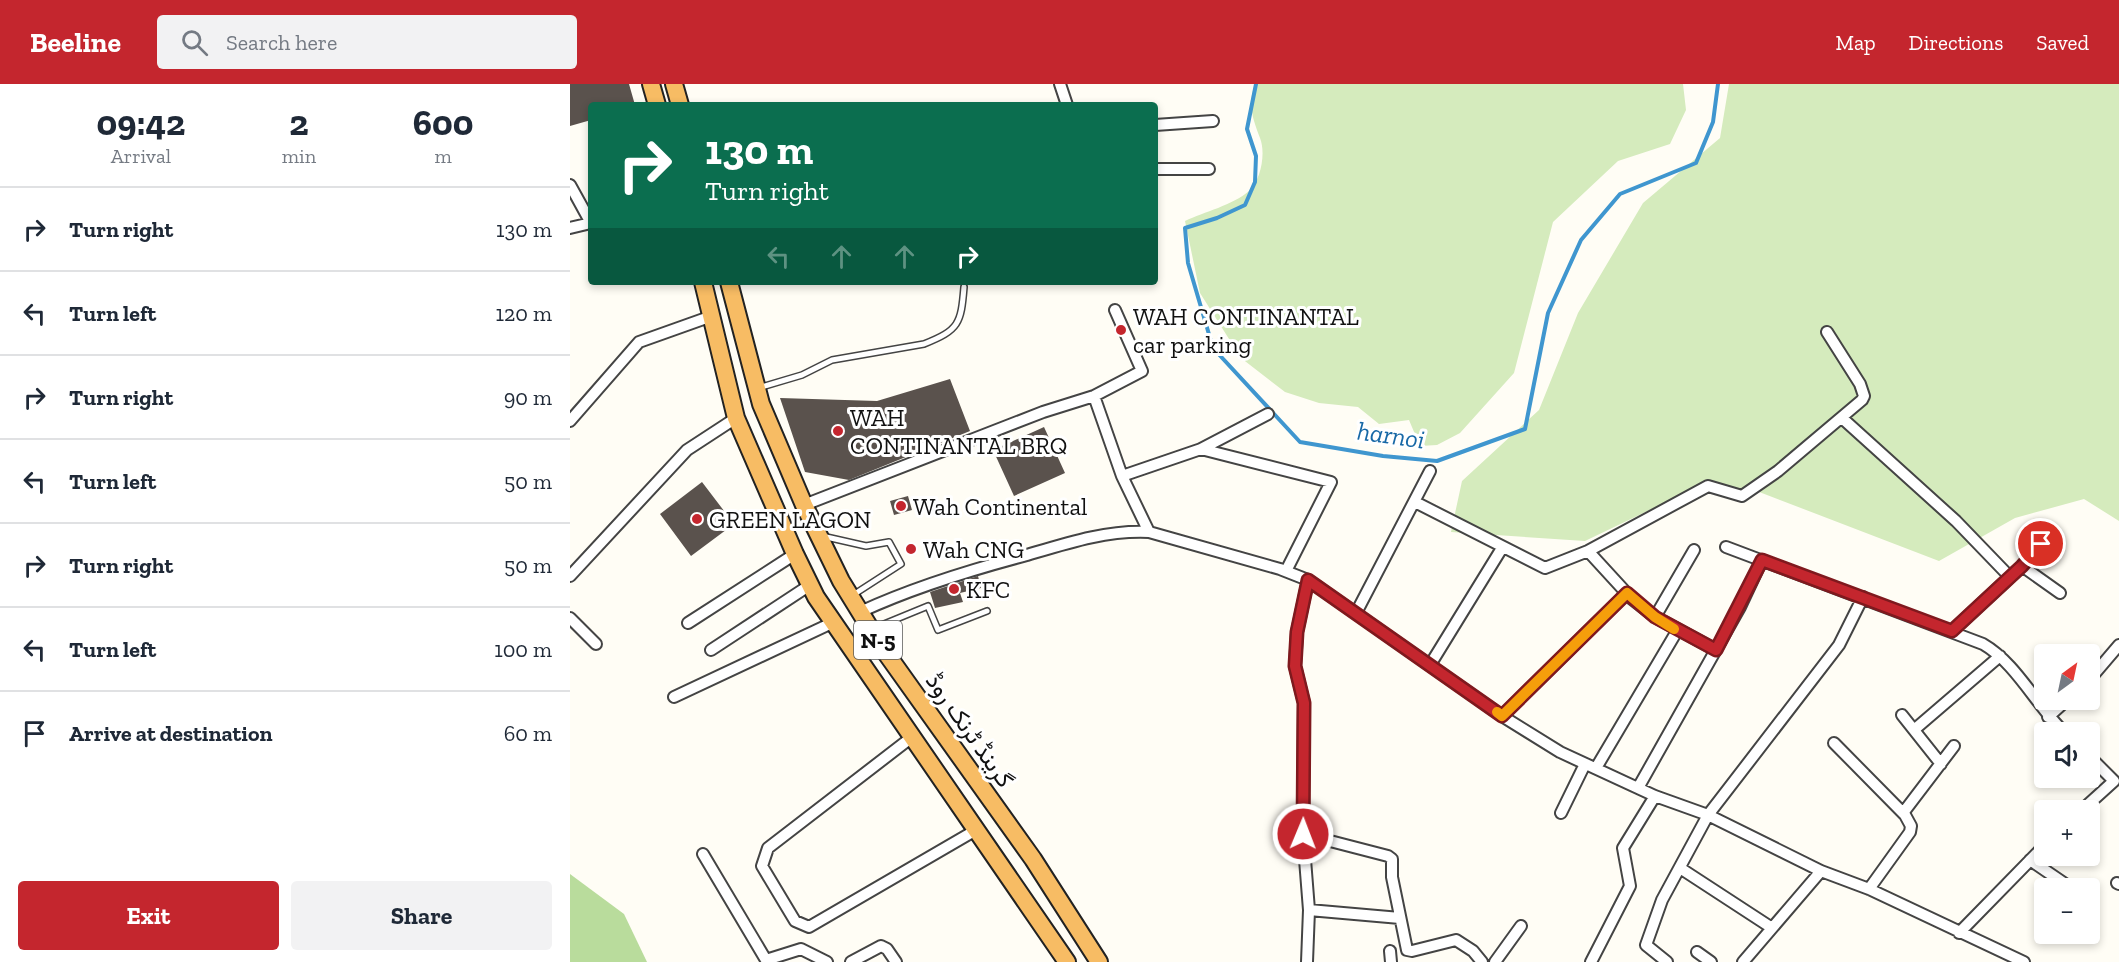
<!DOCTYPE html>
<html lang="en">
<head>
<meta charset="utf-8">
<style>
  body { margin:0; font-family:"Zilla Slab",Vazirmatn,serif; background:#f2f2f3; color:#1f2937; height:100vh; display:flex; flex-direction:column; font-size:22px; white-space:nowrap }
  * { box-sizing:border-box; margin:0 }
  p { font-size:20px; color:#747a83 }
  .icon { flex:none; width:33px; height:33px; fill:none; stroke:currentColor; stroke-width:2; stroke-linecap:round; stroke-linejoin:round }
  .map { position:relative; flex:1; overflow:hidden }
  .sheet { display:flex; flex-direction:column; background:#fff; width:570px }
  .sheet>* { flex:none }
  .banner { position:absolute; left:18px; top:18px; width:570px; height:183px; border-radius:6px; box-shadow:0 3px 9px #0003; background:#0b6e4f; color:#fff; overflow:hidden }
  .needle { width:39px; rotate:33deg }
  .tools { position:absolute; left:1464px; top:560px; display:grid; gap:12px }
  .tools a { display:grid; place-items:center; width:66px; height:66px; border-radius:6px; background:#fff; box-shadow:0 3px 9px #0003; font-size:30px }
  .pin { position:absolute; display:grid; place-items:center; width:51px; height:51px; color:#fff; margin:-26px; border:3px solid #fff; border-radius:50%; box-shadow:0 2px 6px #0007 }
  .me { position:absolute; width:66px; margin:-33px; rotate:1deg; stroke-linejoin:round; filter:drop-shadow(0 0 4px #0008) }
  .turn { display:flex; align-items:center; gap:21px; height:126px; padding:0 18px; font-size:27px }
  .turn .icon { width:78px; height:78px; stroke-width:2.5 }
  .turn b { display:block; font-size:42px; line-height:51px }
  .lanes { display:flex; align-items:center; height:57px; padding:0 18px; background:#0003; justify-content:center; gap:30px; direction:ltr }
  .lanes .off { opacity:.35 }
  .eta { display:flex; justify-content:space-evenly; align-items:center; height:102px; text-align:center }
  .eta b { font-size:36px; font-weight:700; line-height:42px }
  .primary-button { display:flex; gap:12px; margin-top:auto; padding:12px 18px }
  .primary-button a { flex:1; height:69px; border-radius:6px; background:#c4262e; color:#fff; font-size:24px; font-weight:700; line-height:69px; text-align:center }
  .primary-button a+a { background:#f2f2f3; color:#1f2937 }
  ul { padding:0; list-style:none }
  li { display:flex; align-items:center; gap:18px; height:84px; padding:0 18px; border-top:2px solid #e0e1e3 }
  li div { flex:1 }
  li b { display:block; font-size:22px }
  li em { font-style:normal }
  header { display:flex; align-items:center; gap:36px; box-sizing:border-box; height:84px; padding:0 30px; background:#c4262e; color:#fff }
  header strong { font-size:28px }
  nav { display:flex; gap:33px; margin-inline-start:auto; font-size:21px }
  .search { width:420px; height:54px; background:#f2f2f3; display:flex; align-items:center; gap:15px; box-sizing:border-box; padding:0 21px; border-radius:6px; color:#747a83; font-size:22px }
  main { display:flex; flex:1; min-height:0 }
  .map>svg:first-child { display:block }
  .green { fill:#d5ebbd }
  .forest { fill:#b9dc9c }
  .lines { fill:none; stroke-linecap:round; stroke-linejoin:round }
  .stream { stroke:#3f96cf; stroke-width:4 }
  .building { fill:#5a524d }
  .service-casing { stroke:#444; stroke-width:8 }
  .minor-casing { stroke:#444; stroke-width:14 }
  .trunk-casing { stroke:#222; stroke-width:20 }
  .service { stroke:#fff; stroke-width:5 }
  .minor { stroke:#fff; stroke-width:10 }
  .trunk { stroke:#f7bc64; stroke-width:16 }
  .route-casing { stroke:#7f191e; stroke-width:15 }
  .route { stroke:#c4262e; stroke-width:10 }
  .slow { stroke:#f59e0b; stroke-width:10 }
  .poi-dot { fill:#c4262e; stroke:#fff; stroke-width:2 }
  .labels { text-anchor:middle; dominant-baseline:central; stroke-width:6; stroke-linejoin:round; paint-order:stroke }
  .shield { fill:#fff; stroke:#585858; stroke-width:1.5 }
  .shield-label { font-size:22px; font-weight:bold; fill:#111 }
  .poi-label { font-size:24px; fill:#111; stroke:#fff; text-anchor:start }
  .street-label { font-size:24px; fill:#111; stroke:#fff }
  .water-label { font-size:26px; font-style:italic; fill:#1768a6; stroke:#fff }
</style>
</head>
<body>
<header>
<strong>Beeline</strong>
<div class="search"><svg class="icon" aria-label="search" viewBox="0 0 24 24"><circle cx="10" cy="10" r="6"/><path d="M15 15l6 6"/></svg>Search here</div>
<nav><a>Map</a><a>Directions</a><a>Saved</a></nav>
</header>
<main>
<section class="sheet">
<div class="eta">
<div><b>09:42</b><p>Arrival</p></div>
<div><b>2</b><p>min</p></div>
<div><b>600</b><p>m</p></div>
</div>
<ul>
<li><svg class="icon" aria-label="right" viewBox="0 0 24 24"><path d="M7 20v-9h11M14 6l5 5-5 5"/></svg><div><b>Turn right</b></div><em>130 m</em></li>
<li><svg class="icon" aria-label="left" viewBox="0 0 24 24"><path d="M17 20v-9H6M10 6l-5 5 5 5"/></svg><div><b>Turn left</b></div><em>120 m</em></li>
<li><svg class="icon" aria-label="right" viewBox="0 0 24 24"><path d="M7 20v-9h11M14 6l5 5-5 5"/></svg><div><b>Turn right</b></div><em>90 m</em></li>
<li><svg class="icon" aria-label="left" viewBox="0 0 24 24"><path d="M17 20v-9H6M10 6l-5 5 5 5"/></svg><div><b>Turn left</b></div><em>50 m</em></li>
<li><svg class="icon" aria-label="right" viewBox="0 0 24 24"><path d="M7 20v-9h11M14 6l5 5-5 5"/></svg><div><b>Turn right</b></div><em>50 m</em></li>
<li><svg class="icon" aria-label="left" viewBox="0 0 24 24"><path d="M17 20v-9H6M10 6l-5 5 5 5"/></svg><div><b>Turn left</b></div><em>100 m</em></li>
<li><svg class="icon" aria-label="arrive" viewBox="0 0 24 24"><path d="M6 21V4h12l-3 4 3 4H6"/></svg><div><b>Arrive at destination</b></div><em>60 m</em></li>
</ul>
<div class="primary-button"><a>Exit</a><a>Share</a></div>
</section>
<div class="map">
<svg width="1549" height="878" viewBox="0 0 1549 878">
  <rect width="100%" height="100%" fill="#fffdf5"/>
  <!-- green -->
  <path class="green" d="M685 0H1113L1116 26 1100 60 1048 77 983 138 944 289 890 349 867 361 850 362 839 336 809 340 788 323 749 319 715 308 671 274 630 209 615 137C634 128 663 121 679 107 691 96 696 69 690 54 683 35 677 20 685 0Z
    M1159 0H1549V437L1514 415 1445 434 1369 477 1184 406 1111 411 1015 457 881 448 892 397 969 326 1008 229 1073 119 1150 54Z"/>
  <!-- forest -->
  <path class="forest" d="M0 790 54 830 77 878H0Z"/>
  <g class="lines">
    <!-- stream -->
    <path class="stream" d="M686 0 677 45 686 72 685 98 675 121 647 134 615 144 618 179 643 264 730 358 813 372 867 377 955 345 978 229 1011 156 1050 110 1126 79 1143 38 1148 0"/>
  </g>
  <!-- building -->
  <path class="building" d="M0 0H59L65 21H21V36L0 42Z
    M380 295 400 347 279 396 235 388 210 314 307 317Z
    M474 343 495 389 444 412 423 366Z
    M132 398 164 440 121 472 90 430Z
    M338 412 342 426 324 431 320 417Z
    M408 492 411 504 390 509 393 518 365 524 360 508Z"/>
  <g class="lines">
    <!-- service casing -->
    <g class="service-casing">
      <path id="service" d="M188 304 232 291 262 276 354 260C389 246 391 240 394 203
        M252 452 296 462 319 458 331 480 283 511
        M302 545 358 522 368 546 417 527"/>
    </g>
    <!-- minor casing -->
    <g class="minor-casing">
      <path id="minor" d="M490 0 497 21
        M585 41 643 37
        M585 85H639
        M0 101 21 139
        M0 144 21 139
        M524 312 552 392 579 448
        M1272 334 1386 437 1440 493
        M0 337 69 258 142 232
        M631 365 698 330
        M552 392 631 365 761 398 716 487
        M845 418 975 484 1018 467 1138 402 1172 412 1208 387 1292 316 1294 312 1290 300 1257 248
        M234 421 473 328 524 312 572 287 545 226
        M1156 463 1413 560C1446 579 1466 621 1494 648
        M1018 467 1062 515 1085 533 1146 566
        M1452 482 1490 509
        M0 492 117 366 166 334
        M290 528C344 503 400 486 457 471 497 459 536 446 579 448L710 485 738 496 932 632 990 668 1085 712 1138 731 1251 787 1299 805 1454 878
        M786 529 860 387
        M1085 533 1124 466
        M0 534 26 560
        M118 539 225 470
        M1382 547 1452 482 1471 460
        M141 566 240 501
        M860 581 932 464
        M1520 595 1549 561
        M104 613 264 538
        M1332 631 1371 680
        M932 632 1057 509
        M1478 633 1498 615
        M1345 645 1430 572
        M342 653 198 764 192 782 225 837 239 843 406 746
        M1264 659 1335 731 1341 742 1340 748 1299 805
        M1026 684 1107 547
        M1068 704 1170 523 1192 476
        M1512 726 1544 697 1520 673
        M991 729 1015 680
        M1333 729 1384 662
        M733 750 818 772 822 775V793L837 866 842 867 886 856 903 867 912 878
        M133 770 196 876 231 865 257 878
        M1460 776 1501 804
        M1110 784 1202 844
        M1547 799 1549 800
        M739 826 830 834
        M1389 849 1474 762
        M820 867 821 878
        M1127 868 1141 878
        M281 878 311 862 317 865 326 878
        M737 878 739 826 733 750 734 619 725 582 727 548 738 496
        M925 878 951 842
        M1021 878 1060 802 1053 764 1085 712
        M1097 878 1076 861 1092 816 1138 731 1269 561 1293 513
        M1173 878 1251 787"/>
    </g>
    <!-- trunk casing -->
    <g class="trunk-casing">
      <path id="trunk" d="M81 0 87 21
        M104 0 110 21
        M133 198 166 334 225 470 246 513 497 878
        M159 198 191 320 234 421 271 497 311 562 463 775 529 878"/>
    </g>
    <!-- service -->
    <use href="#service" class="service"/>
    <!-- minor -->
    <use href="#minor" class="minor"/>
    <!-- trunk -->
    <use href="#trunk" class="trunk"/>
  </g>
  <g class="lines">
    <!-- route casing -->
    <g class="route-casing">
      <path id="route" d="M733 750 734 619 725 582 727 548 738 496 932 632 1057 509 1085 533 1146 566 1192 476 1382 547 1452 482 1471 460"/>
    </g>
    <!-- route -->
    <use href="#route" class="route"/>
    <!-- slow -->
    <path class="slow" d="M927 628 932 632 1057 509 1085 533 1104 545"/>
  </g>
  <!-- markers -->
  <g class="poi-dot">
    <circle cx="551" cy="246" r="6"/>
    <circle cx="268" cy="347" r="6"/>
    <circle cx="331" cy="422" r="6"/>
    <circle cx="127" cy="435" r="6"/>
    <circle cx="341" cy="465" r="6"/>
    <circle cx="384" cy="505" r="6"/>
  </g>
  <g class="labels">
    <!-- shield labels -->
    <rect class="shield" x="284" y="537" width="48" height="38" rx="4.5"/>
    <g class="shield-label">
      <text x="308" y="556">N-5</text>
    </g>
    <!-- poi labels -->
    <g class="poi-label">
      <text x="563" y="232">WAH CONTINANTAL<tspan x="563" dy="28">car parking</tspan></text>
      <text x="280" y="333">WAH<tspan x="280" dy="28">CONTINANTAL BRQ</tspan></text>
      <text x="343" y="422">Wah Continental</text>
      <text x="139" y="435">GREEN LAGON</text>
      <text x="353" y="465">Wah CNG</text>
      <text x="396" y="505">KFC</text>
    </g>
    <!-- street labels -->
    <g class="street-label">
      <text transform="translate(400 646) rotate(55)">گرینڈ ٹرنک روڈ</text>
    </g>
    <!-- water labels -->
    <g class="water-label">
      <text transform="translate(821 351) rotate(8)">harnoi</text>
    </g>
  </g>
</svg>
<div class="tools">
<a><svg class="needle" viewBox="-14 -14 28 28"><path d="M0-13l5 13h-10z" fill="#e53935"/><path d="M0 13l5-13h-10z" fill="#747a83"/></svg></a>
<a><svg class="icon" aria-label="sound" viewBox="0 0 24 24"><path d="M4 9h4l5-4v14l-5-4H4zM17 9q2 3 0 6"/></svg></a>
<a>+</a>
<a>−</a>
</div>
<div class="pin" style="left:1471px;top:460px;background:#d93025"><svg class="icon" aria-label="arrive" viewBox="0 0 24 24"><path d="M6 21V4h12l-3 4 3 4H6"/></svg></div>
<svg class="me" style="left:733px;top:750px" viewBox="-20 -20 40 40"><circle r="17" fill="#c4262e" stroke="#fff" stroke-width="3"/><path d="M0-11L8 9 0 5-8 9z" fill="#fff"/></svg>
<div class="banner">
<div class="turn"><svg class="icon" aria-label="right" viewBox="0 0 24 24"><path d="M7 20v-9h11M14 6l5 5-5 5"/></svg><div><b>130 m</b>Turn right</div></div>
<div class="lanes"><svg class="icon off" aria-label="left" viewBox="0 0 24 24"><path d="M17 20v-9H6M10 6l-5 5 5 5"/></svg><svg class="icon off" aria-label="ahead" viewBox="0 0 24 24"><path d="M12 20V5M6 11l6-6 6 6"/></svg><svg class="icon off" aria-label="ahead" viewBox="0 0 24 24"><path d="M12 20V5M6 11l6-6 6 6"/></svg><svg class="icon" aria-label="right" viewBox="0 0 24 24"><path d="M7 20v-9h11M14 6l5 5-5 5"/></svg></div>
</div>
</div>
</main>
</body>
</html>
